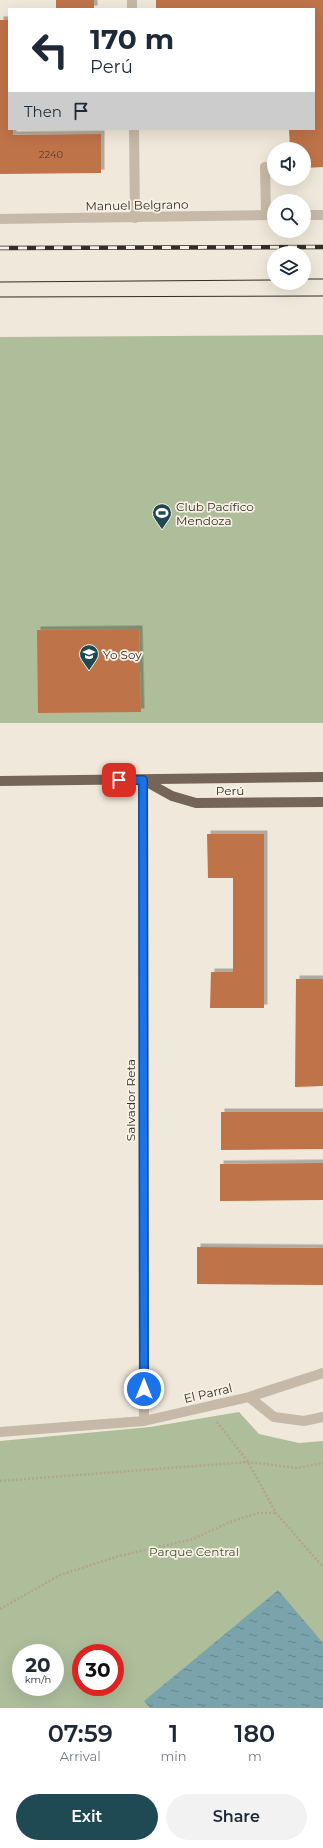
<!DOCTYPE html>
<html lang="en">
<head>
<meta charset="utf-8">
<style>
  body { margin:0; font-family:Montserrat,sans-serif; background:#f2f2f3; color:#1f2937; height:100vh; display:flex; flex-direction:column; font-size:15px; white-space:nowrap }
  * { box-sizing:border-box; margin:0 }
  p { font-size:13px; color:#747a83 }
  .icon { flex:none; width:22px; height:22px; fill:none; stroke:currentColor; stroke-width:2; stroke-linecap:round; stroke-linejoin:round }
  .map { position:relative; height:1708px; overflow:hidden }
  .sheet { display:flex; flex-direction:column; background:#fff; flex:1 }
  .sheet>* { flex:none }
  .hud { position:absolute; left:8px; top:8px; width:307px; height:122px; border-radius:0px; box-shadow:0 4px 16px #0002; background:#fff; color:#1f2937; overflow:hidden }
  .controls { position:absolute; left:267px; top:142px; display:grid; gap:8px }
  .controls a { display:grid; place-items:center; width:44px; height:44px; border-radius:50%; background:#fff; box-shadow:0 4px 16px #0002; font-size:20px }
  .speed { position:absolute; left:12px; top:1644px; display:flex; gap:8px; font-size:20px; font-weight:700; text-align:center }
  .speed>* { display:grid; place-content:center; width:52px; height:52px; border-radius:50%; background:#fff; box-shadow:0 4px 16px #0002; line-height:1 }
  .speed small { font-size:10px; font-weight:400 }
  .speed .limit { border:6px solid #d22; background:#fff; color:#111 }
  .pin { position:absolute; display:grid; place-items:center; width:34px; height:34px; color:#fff; margin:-17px; border-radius:8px; box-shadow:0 2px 6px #0006 }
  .me { position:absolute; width:44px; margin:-22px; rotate:0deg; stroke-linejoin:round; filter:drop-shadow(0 0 3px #0008) }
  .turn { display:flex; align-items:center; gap:14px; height:84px; padding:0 16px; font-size:18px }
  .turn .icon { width:52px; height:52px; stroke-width:2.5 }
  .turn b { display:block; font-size:28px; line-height:34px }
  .then { display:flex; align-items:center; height:38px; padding:0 16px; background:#0003; gap:8px; font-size:15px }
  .eta { display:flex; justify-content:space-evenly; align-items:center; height:68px; text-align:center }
  .eta b { font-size:24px; font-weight:600; line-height:28px }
  .cta { display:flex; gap:8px; margin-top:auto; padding:8px 16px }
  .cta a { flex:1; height:46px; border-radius:24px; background:#1f4953; color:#fff; font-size:16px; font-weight:600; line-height:46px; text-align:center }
  .cta a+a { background:#f2f2f3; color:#1f2937 }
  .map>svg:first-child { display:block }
  .park { fill:#aebe9b; fill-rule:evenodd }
  .water { fill:url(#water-ripples) }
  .building { fill:#bf7349; filter:url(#shadow) }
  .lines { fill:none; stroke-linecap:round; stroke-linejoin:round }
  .path { stroke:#b3a391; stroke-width:2.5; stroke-dasharray:2 2; stroke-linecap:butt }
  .minor { stroke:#c7b9a7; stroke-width:10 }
  .major { stroke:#756559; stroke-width:10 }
  .tram { stroke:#342c27; stroke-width:1 }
  .rail-casing { stroke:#342c27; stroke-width:4.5 }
  .rail { stroke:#f8f2e6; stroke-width:3; stroke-dasharray:9; stroke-linecap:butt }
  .route-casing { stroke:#114b97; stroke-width:10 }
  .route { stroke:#1a73e8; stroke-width:7 }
  .labels { text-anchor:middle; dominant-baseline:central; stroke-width:3.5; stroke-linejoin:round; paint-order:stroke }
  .number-label { font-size:10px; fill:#573e30 }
  .street-label { font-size:12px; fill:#342c27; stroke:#f8f2e6 }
  .poi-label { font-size:12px; fill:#342c27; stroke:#f8f2e6; text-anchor:start }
  .park-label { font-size:12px; fill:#3f502c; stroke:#f8f2e6 }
</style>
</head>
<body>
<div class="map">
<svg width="323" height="1708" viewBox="0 0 323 1708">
  <defs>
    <pattern id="water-ripples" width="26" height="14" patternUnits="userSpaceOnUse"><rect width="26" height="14" fill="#7ba3ab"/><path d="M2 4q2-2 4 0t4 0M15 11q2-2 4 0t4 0" fill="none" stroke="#66858b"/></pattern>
    <filter id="shadow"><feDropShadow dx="3.5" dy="-3.5" stdDeviation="0" flood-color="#0004"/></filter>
  </defs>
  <rect width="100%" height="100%" fill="#f0e8da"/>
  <!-- park -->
  <path class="park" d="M323 335V723H0V337Z
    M239 1412 259 1434 299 1443 323 1441V1708H0V1441L150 1427ZM21 1653H55V1687H21ZM81 1653H115V1687H81Z"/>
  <!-- water -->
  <path class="water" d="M278 1590 323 1643V1708H150L144 1701Z"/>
  <!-- building -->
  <path class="building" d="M56 0H94V9H56Z
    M156 0H323V167L304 168V149H290L289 129H314V9H156Z
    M0 20H9V129H13V135L101 134V173L0 174Z
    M139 629 141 712 38 713 37 630Z
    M207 834H264V1008H210L211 972H233V878H208Z
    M296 979H323V1086L295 1087Z
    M221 1112H323V1149L221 1150Z
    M323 1163V1200L220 1201V1164Z
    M197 1247 323 1248V1285L197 1284Z"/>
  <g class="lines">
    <!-- path -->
    <path class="path" d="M217 1422 248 1462 276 1513 323 1567
      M0 1481 248 1462 297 1468 323 1463
      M0 1609 60 1575 119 1556 193 1539 232 1521 259 1513H276"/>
    <!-- minor -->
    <path class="minor" d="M132 0V9
      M134 129 135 218
      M265 167 266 215
      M304 215H323
      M0 219 274 215
      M143 780 144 1421
      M249 1397 274 1417 304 1421 323 1417
      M0 1432 144 1421 249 1397 323 1373"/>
    <!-- major -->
    <path class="major" d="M0 781 323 777
      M145 781 172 796 196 803 323 802"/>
    <!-- tram -->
    <path class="tram" d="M304 279H323
      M0 282 274 280
      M0 297 323 296"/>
    <!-- rail casing -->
    <g class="rail-casing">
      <path id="rail" d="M0 248 323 247"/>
    </g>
    <!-- rail -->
    <use href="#rail" class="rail"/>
  </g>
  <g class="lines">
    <!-- route casing -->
    <g class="route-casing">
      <path id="route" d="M119 780H143L144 1389"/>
    </g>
    <!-- route -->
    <use href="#route" class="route"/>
  </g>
  <!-- icons -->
  <defs>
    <g id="stadium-pin" transform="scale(1)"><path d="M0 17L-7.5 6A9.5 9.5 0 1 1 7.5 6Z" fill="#1f4953" stroke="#f8f2e6"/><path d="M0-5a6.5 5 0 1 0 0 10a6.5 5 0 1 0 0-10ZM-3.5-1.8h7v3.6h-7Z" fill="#fff"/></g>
    <g id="school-pin" transform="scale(1)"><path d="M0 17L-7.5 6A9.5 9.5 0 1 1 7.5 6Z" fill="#1f4953" stroke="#f8f2e6"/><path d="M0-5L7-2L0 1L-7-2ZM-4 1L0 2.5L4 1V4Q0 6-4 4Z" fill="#fff"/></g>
  </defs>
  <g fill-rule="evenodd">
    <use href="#stadium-pin" x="162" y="513"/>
    <use href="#school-pin" x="89" y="654"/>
  </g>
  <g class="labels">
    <!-- number labels -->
    <g class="number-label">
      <text x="51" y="154">2240</text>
    </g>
    <!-- street labels -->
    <g class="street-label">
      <text transform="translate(137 205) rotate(-1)">Manuel Belgrano</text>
      <text x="230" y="790">Perú</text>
      <text transform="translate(130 1100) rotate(-90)">Salvador Reta</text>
      <text transform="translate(208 1393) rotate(-13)">El Parral</text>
    </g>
    <!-- poi labels -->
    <g class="poi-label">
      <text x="176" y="506">Club Pacífico<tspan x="176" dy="14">Mendoza</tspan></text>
      <text x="103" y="654">Yo Soy</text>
    </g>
    <!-- park labels -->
    <g class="park-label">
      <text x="194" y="1551">Parque Central</text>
    </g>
  </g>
</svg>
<div class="controls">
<a><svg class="icon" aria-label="sound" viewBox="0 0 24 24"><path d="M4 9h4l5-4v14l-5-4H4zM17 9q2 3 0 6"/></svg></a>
<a><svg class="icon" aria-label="search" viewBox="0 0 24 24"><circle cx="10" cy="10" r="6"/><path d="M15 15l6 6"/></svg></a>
<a><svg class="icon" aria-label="layers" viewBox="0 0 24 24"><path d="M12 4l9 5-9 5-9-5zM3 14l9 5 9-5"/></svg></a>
</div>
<div class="speed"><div>20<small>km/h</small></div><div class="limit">30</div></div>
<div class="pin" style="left:119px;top:780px;background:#d93025"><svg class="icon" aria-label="arrive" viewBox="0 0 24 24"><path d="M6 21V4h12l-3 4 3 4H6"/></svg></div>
<svg class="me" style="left:144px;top:1389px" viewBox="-20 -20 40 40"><circle r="17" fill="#1a73e8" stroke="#fff" stroke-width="3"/><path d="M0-11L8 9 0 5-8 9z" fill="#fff"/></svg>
<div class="hud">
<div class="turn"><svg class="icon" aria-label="left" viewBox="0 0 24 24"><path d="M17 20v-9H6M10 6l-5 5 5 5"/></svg><div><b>170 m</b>Perú</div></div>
<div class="then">Then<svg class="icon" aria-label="arrive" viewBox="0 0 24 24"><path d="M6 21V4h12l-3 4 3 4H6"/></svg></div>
</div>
</div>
<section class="sheet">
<div class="eta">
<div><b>07:59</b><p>Arrival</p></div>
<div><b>1</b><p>min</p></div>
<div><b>180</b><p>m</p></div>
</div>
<div class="cta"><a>Exit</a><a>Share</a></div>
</section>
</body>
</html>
